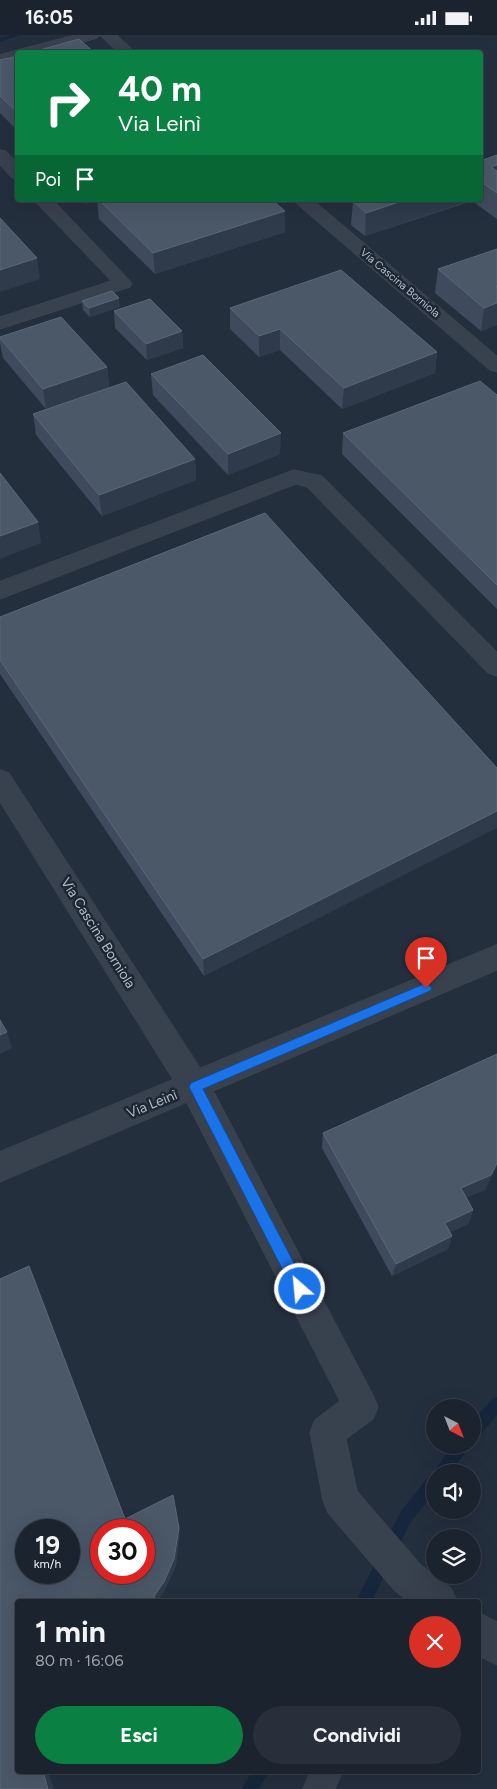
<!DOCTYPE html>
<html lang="it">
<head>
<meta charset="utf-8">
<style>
  body { margin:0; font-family:Figtree,sans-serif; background:#282f3a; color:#f1f3f6; height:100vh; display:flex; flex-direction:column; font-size:19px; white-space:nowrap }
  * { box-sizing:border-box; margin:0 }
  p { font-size:16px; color:#a0a4aa }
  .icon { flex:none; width:28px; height:28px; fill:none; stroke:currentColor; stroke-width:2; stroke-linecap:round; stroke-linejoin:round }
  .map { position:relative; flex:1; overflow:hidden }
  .sheet { position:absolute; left:15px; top:1564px; width:466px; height:175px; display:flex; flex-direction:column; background:#1b232e; border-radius:5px; box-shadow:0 5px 20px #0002,0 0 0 1px #39404a }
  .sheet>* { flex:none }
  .hud { position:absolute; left:15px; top:15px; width:468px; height:152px; border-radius:5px; box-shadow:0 5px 20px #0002,0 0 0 1px #39404a; background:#0b8043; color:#fff; overflow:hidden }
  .needle { width:32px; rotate:138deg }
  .buttons { position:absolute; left:426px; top:1364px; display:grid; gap:10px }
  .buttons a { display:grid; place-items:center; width:55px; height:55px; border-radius:50%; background:#1b232e; box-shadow:0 5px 20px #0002,0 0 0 1px #39404a; font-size:25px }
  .speed { position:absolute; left:15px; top:1484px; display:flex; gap:10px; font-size:25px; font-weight:700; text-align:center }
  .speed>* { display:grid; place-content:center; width:65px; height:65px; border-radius:50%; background:#1b232e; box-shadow:0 5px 20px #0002,0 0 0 1px #39404a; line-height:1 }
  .speed small { font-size:12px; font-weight:400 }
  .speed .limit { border:8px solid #d22; background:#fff; color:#111 }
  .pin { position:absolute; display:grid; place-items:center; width:42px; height:42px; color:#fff; margin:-51px -21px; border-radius:50% 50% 50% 0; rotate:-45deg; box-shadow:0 0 5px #0007 }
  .pin .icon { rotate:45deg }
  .me { position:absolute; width:55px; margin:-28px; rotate:333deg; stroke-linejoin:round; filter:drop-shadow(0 0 4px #0008) }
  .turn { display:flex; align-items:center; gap:18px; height:105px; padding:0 20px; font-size:22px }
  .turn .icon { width:65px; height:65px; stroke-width:2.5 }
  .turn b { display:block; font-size:35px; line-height:42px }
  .then { display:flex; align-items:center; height:48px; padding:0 20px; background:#0003; gap:10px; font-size:19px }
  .round { display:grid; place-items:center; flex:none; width:52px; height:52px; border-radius:26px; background:#282f3a }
  .headline { display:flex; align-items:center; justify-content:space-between; height:85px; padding:0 20px }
  h1 { font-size:30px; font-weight:700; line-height:38px }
  .cta { display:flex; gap:10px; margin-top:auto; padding:10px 20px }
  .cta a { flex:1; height:58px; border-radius:30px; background:#0b8043; color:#fff; font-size:20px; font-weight:700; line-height:58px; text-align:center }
  .cta a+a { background:#282f3a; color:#f1f3f6 }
  .status { display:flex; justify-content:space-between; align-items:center; height:35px; padding:0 25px; background:#1b232e; direction:ltr }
  .status svg { height:14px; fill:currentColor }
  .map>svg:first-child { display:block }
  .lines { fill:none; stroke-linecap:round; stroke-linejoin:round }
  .stream { fill:#17263c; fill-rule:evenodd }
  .service-casing { stroke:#414a57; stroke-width:1 }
  .minor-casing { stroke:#414a57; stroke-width:1 }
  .tertiary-casing { stroke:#414a57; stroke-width:1 }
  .service { fill:#38414e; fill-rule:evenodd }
  .minor { fill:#38414e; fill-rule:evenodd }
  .tertiary { fill:#38414e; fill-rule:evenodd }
  .wall { fill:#3f4b5c }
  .shaded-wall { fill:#2f3b4b }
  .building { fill:#4b5868; stroke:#5c6777; fill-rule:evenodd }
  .route { fill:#1a73e8; stroke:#114b97 }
  .labels { text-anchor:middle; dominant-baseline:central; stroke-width:5; stroke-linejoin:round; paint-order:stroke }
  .far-street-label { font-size:11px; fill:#b4bcc9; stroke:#1d2633 }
  .street-label { font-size:14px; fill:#b4bcc9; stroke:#1d2633 }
</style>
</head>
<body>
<div class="status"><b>16:05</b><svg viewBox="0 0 49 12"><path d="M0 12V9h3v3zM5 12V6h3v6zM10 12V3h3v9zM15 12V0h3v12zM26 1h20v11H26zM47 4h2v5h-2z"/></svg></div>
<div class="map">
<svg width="497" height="1754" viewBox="0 0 497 1754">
  <rect width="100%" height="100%" fill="#242f3e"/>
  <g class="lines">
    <!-- stream -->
    <path class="stream" d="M11 0H21L0 7V3Z
      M497 1362V1380L477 1404 472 1406V1387L492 1364Z
      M454 1410H470L451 1438H435V1457L411 1486 372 1566H356L401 1476 430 1440 434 1438 436 1433Z
      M252 1736H269L259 1754H242Z"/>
    <!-- service casing -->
    <g class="service-casing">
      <path id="service" d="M311 1736H343L335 1754H303Z"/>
    </g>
    <!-- minor casing -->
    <g class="minor-casing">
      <path id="minor" d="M75 0H100L97 3 46 18H18V25L0 30V20Z
        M100 0H117L136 18H119Z
        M0 115 6 116 18 129V144L12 143 0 130Z
        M34 165H53L132 248 130 252 0 294V282L111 246Z
        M293 165H313L497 321V337L490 335Z
        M294 435 322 441 497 617V641L488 638 307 452 296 449 0 564V547Z
        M0 735 9 738 206 1042 373 1360 378 1372 373 1384 346 1404 357 1456 421 1530 451 1553 457 1566H408L395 1556 328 1478 323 1465 310 1397 315 1385 340 1366 184 1062 0 767Z
        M479 1578 497 1587V1630L479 1621Z"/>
    </g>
    <!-- tertiary casing -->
    <g class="tertiary-casing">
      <path id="tertiary" d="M497 910V935L0 1147V1117Z"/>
    </g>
    <!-- service -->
    <use href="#service" class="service"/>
    <!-- minor -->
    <use href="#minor" class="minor"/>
    <!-- tertiary -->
    <use href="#tertiary" class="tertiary"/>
  </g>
  <!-- wall -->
  <path class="wall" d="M18 21V96L0 78V25Z
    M497 120V184L472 166 365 201 351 190 353 166 357 165H480V126Z
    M80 165H272L285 197 155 239 99 184 97 165 85 169Z
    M497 214V290L481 296 435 258 438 234Z
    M82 266 120 272 90 282 83 275Z
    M230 273 437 317 435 338 342 374 280 315 259 322 230 294Z
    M114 276 182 296 183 313 147 325 115 293Z
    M0 302 107 332 109 352 195 424 196 445 102 481 36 400 33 379 46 374 3 323 0 308Z
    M151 339 280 419 228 440 153 360Z
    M497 360V574L342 419 343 398Z
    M265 478 204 941 0 639V582Z
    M323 1098 485 1155 466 1162 473 1175 468 1189 450 1197 452 1201 448 1214 392 1241 322 1113Z"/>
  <!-- shaded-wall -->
  <path class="shaded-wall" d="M497 130V152L491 132Z
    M84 165H97L85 169Z
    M405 165H472L365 201 366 178Z
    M285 176V197L155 239 153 218Z
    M37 223 40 244 0 257V235Z
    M497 251V290L481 296 484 273Z
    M119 263 120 272 90 282 89 273Z
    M280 294V315L259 322V301Z
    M182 296 183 313 147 325 146 309Z
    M437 317 435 338 342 374 344 353Z
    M107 332 109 353 46 375 43 354Z
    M281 398 280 419 228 440V419Z
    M195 424 196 445 102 481 99 460Z
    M38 487 41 508 0 524V501Z
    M497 776V793L204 941 203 924Z
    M7 997 12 1013 0 1019V1000Z
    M497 1128V1131L485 1155 456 1167 461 1153Z
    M473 1175 468 1189 441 1201 445 1188Z
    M452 1201 448 1214 392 1241 396 1229Z
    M29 1231 35 1244 128 1492 125 1484Z
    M173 1460 180 1500 176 1531 166 1553 158 1566H156L154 1561Z
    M43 1736H48L54 1754H48Z"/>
  <!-- building -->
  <path class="building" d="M79 4 95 18H29Z
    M18 21V78L0 61V25Z
    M497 120V130L491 132 497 136V158L480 146V126Z
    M99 165H272L285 176 153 218Z
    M357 165H405L366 178 353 166Z
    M0 183 37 223 0 235Z
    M497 214V251L496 252H497V268L484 273 438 234Z
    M341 235 437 317 344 353 280 294 259 301 230 273Z
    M112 256 119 263 89 273 82 266Z
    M150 264 182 296 146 309 114 276Z
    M61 282 107 332 43 354 0 303V302Z
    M203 320 281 398 228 419 151 339Z
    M480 346 497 360V550L343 398Z
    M126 347 195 424 99 460 33 379Z
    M0 438 38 487 0 501Z
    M265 478 497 733V776L203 924 0 625V582Z
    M0 985 7 997 0 1000Z
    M497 1019V1128L491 1140 461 1153 473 1175 445 1188 452 1201 396 1229 323 1098Z
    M29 1231 125 1484 173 1460 179 1493 174 1524 164 1547 154 1561 156 1566H18V1736H43L48 1754H0V1244ZM26 1495H69V1538H26ZM101 1495H144V1538H101Z"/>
  <!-- route -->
  <path class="route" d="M426 948 432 953 430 956 203 1054 305 1249 307 1254 305 1259 300 1261 295 1259 189 1052 191 1048Z"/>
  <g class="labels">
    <!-- far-street labels -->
    <g class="far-street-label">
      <text transform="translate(400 248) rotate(40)">Via Cascina Borniola</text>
    </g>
    <!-- street labels -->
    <g class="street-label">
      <text transform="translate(98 898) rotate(58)">Via Cascina Borniola</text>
      <text transform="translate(152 1069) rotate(-22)">Via Leinì</text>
    </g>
  </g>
</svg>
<div class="buttons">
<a><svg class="needle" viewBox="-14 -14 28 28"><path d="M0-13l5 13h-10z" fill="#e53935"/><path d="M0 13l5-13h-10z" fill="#a0a4aa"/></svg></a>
<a><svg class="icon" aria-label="sound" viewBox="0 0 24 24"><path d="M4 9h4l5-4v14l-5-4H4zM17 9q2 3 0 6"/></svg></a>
<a><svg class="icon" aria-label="layers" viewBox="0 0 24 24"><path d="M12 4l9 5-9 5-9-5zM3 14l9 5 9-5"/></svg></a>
</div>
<div class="speed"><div>19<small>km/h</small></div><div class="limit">30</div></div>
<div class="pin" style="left:426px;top:953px;background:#d93025"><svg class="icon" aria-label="arrive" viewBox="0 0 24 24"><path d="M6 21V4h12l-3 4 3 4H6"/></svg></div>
<svg class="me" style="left:300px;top:1254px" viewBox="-20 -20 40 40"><circle r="17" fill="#1a73e8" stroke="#fff" stroke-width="3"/><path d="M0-11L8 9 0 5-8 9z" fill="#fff"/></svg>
<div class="hud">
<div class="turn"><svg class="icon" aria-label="right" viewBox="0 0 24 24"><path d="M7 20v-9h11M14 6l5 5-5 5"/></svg><div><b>40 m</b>Via Leinì</div></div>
<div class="then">Poi<svg class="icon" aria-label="arrive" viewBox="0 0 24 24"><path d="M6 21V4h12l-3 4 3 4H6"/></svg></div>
</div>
<section class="sheet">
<div class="headline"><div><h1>1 min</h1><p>80 m · 16:06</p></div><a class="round" style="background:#d93025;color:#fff"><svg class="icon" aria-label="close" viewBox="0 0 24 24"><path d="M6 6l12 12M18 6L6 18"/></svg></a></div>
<div class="cta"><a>Esci</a><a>Condividi</a></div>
</section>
</div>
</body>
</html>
